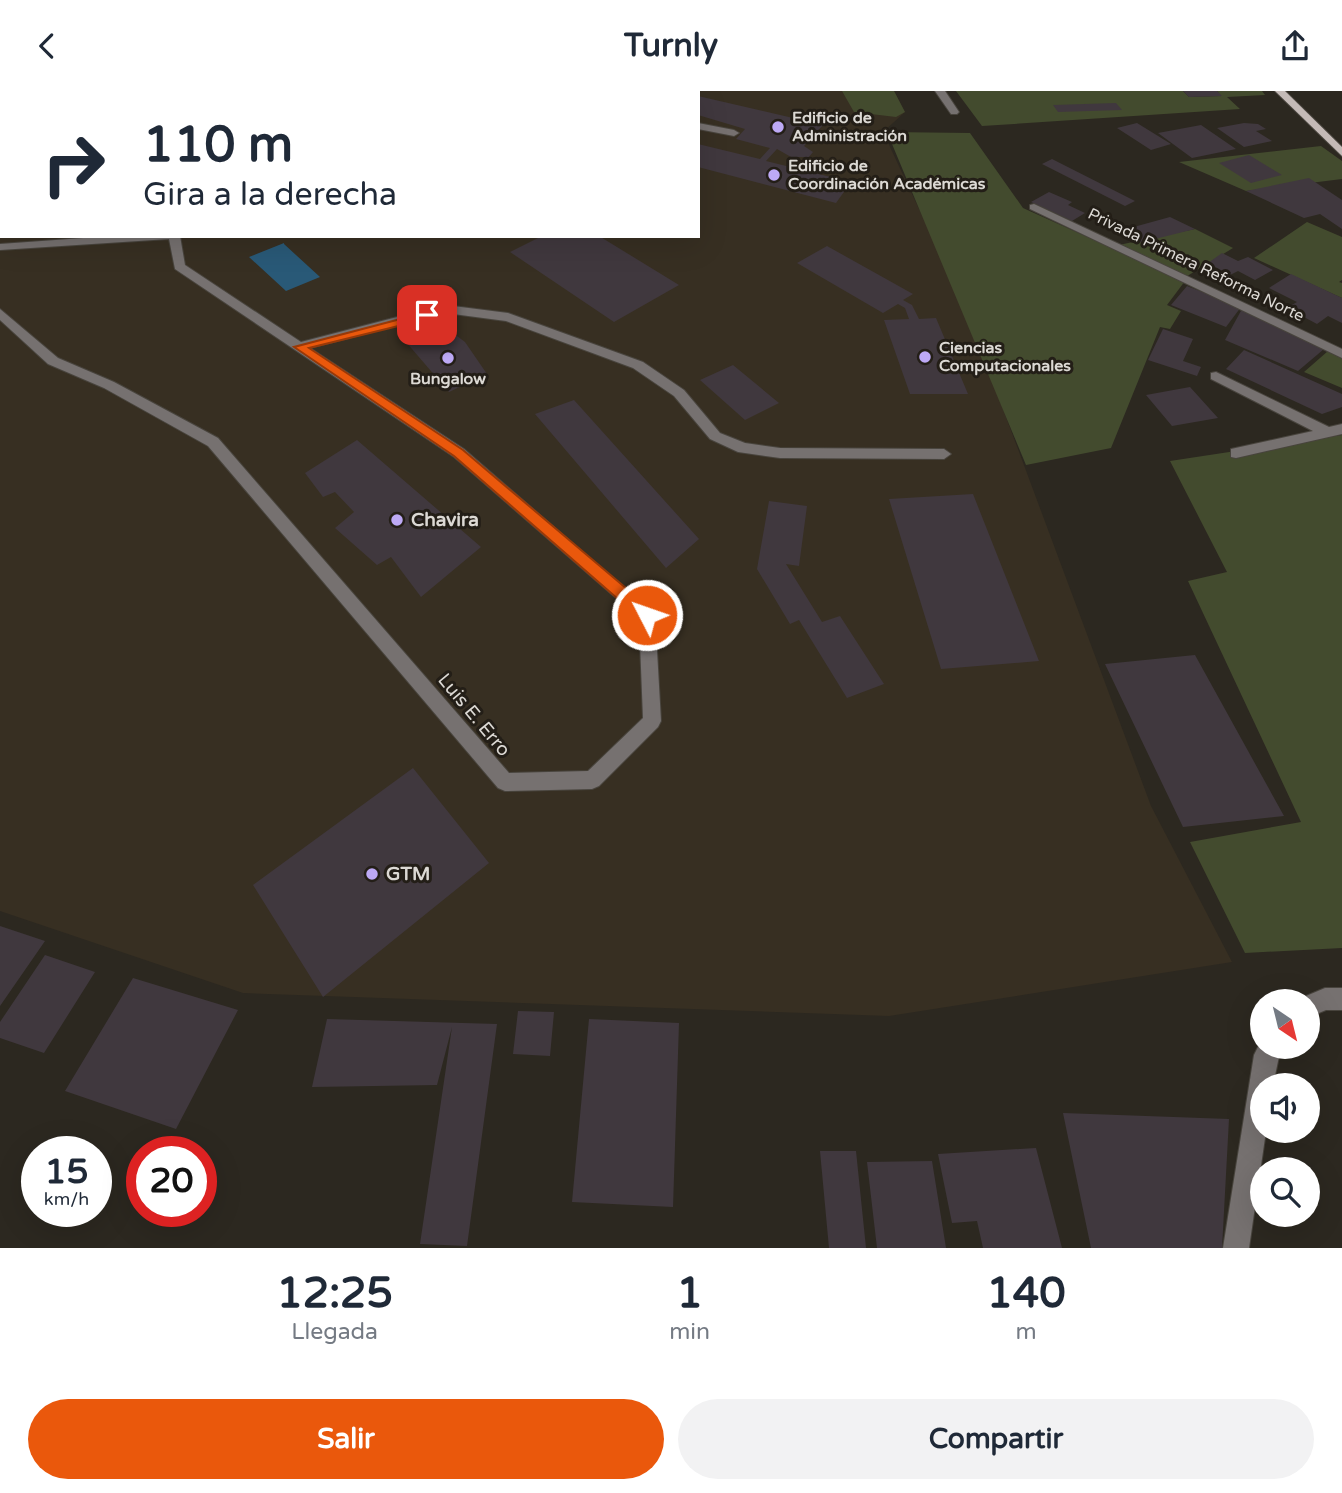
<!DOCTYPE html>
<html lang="es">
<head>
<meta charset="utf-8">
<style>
  body { margin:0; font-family:"Varela Round",sans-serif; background:#f2f2f3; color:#1f2937; height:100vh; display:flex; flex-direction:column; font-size:26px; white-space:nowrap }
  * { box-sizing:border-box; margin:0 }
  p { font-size:23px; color:#747a83 }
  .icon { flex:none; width:38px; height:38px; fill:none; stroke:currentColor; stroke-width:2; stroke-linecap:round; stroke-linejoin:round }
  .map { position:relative; height:1157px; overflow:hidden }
  .panel { display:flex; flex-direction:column; background:#fff; flex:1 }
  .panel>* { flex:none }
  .guide { position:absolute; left:0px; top:0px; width:700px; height:147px; box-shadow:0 7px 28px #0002; background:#fff; color:#1f2937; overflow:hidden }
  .needle { width:46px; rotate:145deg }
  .fabs { position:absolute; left:1250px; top:898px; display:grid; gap:14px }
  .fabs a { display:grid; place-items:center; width:70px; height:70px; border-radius:50%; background:#fff; box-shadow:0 7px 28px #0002; font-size:35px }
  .speed { position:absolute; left:21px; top:1045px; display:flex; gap:14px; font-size:35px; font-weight:700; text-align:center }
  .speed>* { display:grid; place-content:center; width:91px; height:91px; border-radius:50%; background:#fff; box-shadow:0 7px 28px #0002; line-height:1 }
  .speed small { font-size:18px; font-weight:400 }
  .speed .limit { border:10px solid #d22; background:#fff; color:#111 }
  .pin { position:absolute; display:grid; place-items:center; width:60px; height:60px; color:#fff; margin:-30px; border-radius:14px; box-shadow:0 4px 10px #0006 }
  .me { position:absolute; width:77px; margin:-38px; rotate:311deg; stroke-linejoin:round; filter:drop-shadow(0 0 5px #0008) }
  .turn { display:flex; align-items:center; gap:24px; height:147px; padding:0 28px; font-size:32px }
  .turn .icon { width:91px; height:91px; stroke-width:2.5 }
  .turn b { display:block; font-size:49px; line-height:60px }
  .eta { display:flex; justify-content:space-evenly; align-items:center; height:119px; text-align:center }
  .eta b { font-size:42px; font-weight:700; line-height:49px }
  .button { display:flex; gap:14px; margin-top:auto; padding:14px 28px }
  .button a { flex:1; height:80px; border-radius:42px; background:#ea580c; color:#fff; font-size:28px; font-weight:700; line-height:80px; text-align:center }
  .button a+a { background:#f2f2f3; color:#1f2937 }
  header { display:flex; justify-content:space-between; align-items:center; height:91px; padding:0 28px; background:#fff; font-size:32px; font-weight:700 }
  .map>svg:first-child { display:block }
  .built { fill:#372f22; fill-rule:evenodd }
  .green { fill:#434b2e }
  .water { fill:#295977 }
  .building { fill:#40383e }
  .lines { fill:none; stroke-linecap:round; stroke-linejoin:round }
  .minor-casing { stroke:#48443d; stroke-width:2 }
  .major-casing { stroke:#48443d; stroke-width:2 }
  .minor { fill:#767170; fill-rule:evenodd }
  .major { fill:#c4bab7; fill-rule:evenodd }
  .route { fill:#ea580c; stroke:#983908; stroke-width:2 }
  .poi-dot { fill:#bda9f5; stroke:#231e17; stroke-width:2.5 }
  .labels { text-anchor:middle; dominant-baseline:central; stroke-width:6; stroke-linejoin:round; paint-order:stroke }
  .far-poi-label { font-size:16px; font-weight:bold; fill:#dcd9d4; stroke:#231e17; text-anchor:start }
  .far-street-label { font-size:16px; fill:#dcd9d4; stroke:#231e17 }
  .poi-label { font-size:19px; font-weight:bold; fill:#dcd9d4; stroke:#231e17; text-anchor:start }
  .street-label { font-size:19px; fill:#dcd9d4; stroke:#231e17 }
</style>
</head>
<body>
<header><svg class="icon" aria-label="back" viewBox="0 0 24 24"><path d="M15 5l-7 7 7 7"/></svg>Turnly<svg class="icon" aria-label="share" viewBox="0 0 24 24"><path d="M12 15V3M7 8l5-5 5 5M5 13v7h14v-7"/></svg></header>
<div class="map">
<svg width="1342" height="1157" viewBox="0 0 1342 1157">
  <rect width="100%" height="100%" fill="#2c2820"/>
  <!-- built -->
  <path class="built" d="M0 0H894L905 21 883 41 965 216 1151 715 1232 871 889 925 243 902 0 820ZM2 2H698V145H2Z"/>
  <!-- green -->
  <path class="green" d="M842 0H894L905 21 896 26 854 21Z
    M956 0H1183L1189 6 1221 5 1217 0H1262L1265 4 1227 6 1240 18 982 35Z
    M887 41 970 42 1023 117 1185 190 1167 214 1181 220 1170 238 1160 236 1111 357 1026 374Z
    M1321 55 1342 70V88L1246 100 1179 71Z
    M1307 131 1342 146V189L1339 191 1342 192V207L1254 167Z
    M1195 138 1233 157 1184 187 1114 155Z
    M1328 260 1342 266V297L1304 281Z
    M1342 344V857L1245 862 1190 751 1301 731 1188 490 1227 481 1170 370Z"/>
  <!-- water -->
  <path class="water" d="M284 152V153L320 186 286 200 249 166Z"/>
  <!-- building -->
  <path class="building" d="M1183 0H1217L1222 5 1189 6Z
    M698 5 823 34 804 55 813 61 809 66H791L777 58 766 70 851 91 836 112 698 76V53L760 68 770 57 736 48 745 38 698 24Z
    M1116 12 1122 19 1058 21 1053 14Z
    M1137 32 1171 53 1151 59 1117 37Z
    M1244 32 1258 33 1266 38 1256 40 1272 50 1244 56 1217 37Z
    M1201 34 1236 58 1192 67 1158 42Z
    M1249 64 1282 84 1251 92 1219 72Z
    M1052 68 1135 110 1125 115 1042 73Z
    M1309 87 1342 109V138L1320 123 1304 127 1246 100Z
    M1049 101 1072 111 1068 114 1085 122 1072 130 1031 111Z
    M1170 126 1195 138 1139 152 1132 147 1140 145 1130 137Z
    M542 145H599L679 194 614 231 510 161Z
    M827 155 913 203 903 209 912 214 919 228 936 227 968 303H910L884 229 909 228 905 217 898 213 883 222 797 172Z
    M1222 162 1238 170 1248 166 1273 179 1255 189 1238 180 1230 184 1208 172Z
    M1291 183 1342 207V232L1328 225 1317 233 1287 217 1297 211 1269 197Z
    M1187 195 1241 216 1226 236 1171 214Z
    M1242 218 1324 258 1298 280 1225 249Z
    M445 236 465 251 487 283 449 301 406 251Z
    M1163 238 1193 248 1183 270 1201 276 1197 285 1148 269Z
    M1244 259 1342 303V316L1322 323 1226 278Z
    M733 274 779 312 745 329 700 289Z
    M1190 296 1218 327 1172 335 1146 304Z
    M574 309 699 448 666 477 535 323Z
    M357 349 481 456 421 506 391 466 377 474 335 437 354 421 335 401 323 406 305 382Z
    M973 403 1039 570 941 578 889 408Z
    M769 410 807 415 799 475 786 473 822 531 840 525 884 593 847 607 799 529 790 533 757 478Z
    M1195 564 1284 725 1183 736 1105 573Z
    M413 677 489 772 323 906 253 794Z
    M0 835 45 850 0 915Z
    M45 864 95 881 44 962 0 947V931Z
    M133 887 238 919 176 1038 65 1000Z
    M518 920 554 921 550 965 513 963Z
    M327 928 497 933 467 1155 420 1153 452 936 437 994 312 996Z
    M589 928 679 932 673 1116 572 1111Z
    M1063 1022 1229 1028 1222 1157H1091Z
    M1036 1057 1062 1157H983L977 1130 952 1132 938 1063Z
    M820 1060H856L866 1157H829Z
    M932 1070 946 1157H877L867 1071Z"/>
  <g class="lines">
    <!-- minor casing -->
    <g class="minor-casing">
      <path id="minor" d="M472 0H482L471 2Z
        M493 0H504L492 2Z
        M547 0H558L559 2H549Z
        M935 0H945L959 21 957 23H951Z
        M698 32 734 39 739 42 734 45 698 38Z
        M1034 113 1342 258V267L1030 118V114Z
        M111 145H180L185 174 301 251 401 225 453 215 508 222 643 271 684 299 720 342 745 352 780 357 944 358 951 363 944 368 780 367 738 361 710 348 674 305 633 277 506 230 453 223 402 233 310 257 464 358 655 524 661 630 658 636 599 695 592 698 505 700 498 697 208 355 104 297 48 273 0 229V218L58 267 114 291 218 347 509 682 588 680 643 627 639 527 454 366 175 178 169 148 0 159V153Z
        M1216 281 1329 336 1342 333V343L1236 367 1231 366V358L1313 340 1211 288V282Z
        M1325 897H1342V919H1326L1307 927V910L1299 908Z
        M1262 948V956H1281L1273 994H1262V1040H1266L1249 1157H1223L1254 964Z"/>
    </g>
    <!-- major casing -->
    <g class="major-casing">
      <path id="major" d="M1275 0H1285L1342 56V65Z"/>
    </g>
    <!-- minor -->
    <use href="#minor" class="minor"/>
    <!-- major -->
    <use href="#major" class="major"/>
  </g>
  <!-- route -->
  <path class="route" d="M427 221 431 222V227L309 257 463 359 653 520V529H642L454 365 294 256Z"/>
  <!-- markers -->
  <g class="poi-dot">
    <circle cx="778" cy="36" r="7"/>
    <circle cx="774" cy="84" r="7"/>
    <circle cx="925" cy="266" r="7"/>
    <circle cx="448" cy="267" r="7"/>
    <circle cx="397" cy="429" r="7"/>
    <circle cx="372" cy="783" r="7"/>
  </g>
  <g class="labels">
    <!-- far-poi labels -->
    <g class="far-poi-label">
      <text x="792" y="27">Edificio de<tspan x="792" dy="18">Administración</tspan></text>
      <text x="788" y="75">Edificio de<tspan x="788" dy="18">Coordinación Académicas</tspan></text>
      <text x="939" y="257">Ciencias<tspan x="939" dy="18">Computacionales</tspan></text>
      <text x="448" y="288" text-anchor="middle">Bungalow</text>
    </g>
    <!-- far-street labels -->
    <g class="far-street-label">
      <text transform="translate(1196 174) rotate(26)">Privada Primera Reforma Norte</text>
    </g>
    <!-- poi labels -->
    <g class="poi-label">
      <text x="411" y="429">Chavira</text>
      <text x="386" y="783">GTM</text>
    </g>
    <!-- street labels -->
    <g class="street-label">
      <text transform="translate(474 624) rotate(50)">Luis E. Erro</text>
    </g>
  </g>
</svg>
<div class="fabs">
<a><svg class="needle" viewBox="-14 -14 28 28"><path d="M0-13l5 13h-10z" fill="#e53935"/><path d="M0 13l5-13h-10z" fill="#747a83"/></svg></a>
<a><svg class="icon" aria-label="sound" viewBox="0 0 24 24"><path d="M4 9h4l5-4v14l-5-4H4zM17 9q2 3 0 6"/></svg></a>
<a><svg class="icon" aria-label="search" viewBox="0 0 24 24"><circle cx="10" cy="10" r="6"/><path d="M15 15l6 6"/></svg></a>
</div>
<div class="speed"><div>15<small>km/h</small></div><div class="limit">20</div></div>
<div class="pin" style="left:427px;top:224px;background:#d93025"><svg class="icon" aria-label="arrive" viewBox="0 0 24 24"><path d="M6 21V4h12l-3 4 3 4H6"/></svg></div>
<svg class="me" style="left:647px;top:524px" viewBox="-20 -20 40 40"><circle r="17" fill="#ea580c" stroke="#fff" stroke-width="3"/><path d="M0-11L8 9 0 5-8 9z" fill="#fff"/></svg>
<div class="guide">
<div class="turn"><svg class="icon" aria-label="right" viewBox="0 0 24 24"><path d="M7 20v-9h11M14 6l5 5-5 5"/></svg><div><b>110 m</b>Gira a la derecha</div></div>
</div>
</div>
<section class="panel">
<div class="eta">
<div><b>12:25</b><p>Llegada</p></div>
<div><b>1</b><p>min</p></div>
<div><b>140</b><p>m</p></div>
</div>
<div class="button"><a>Salir</a><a>Compartir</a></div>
</section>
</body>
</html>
